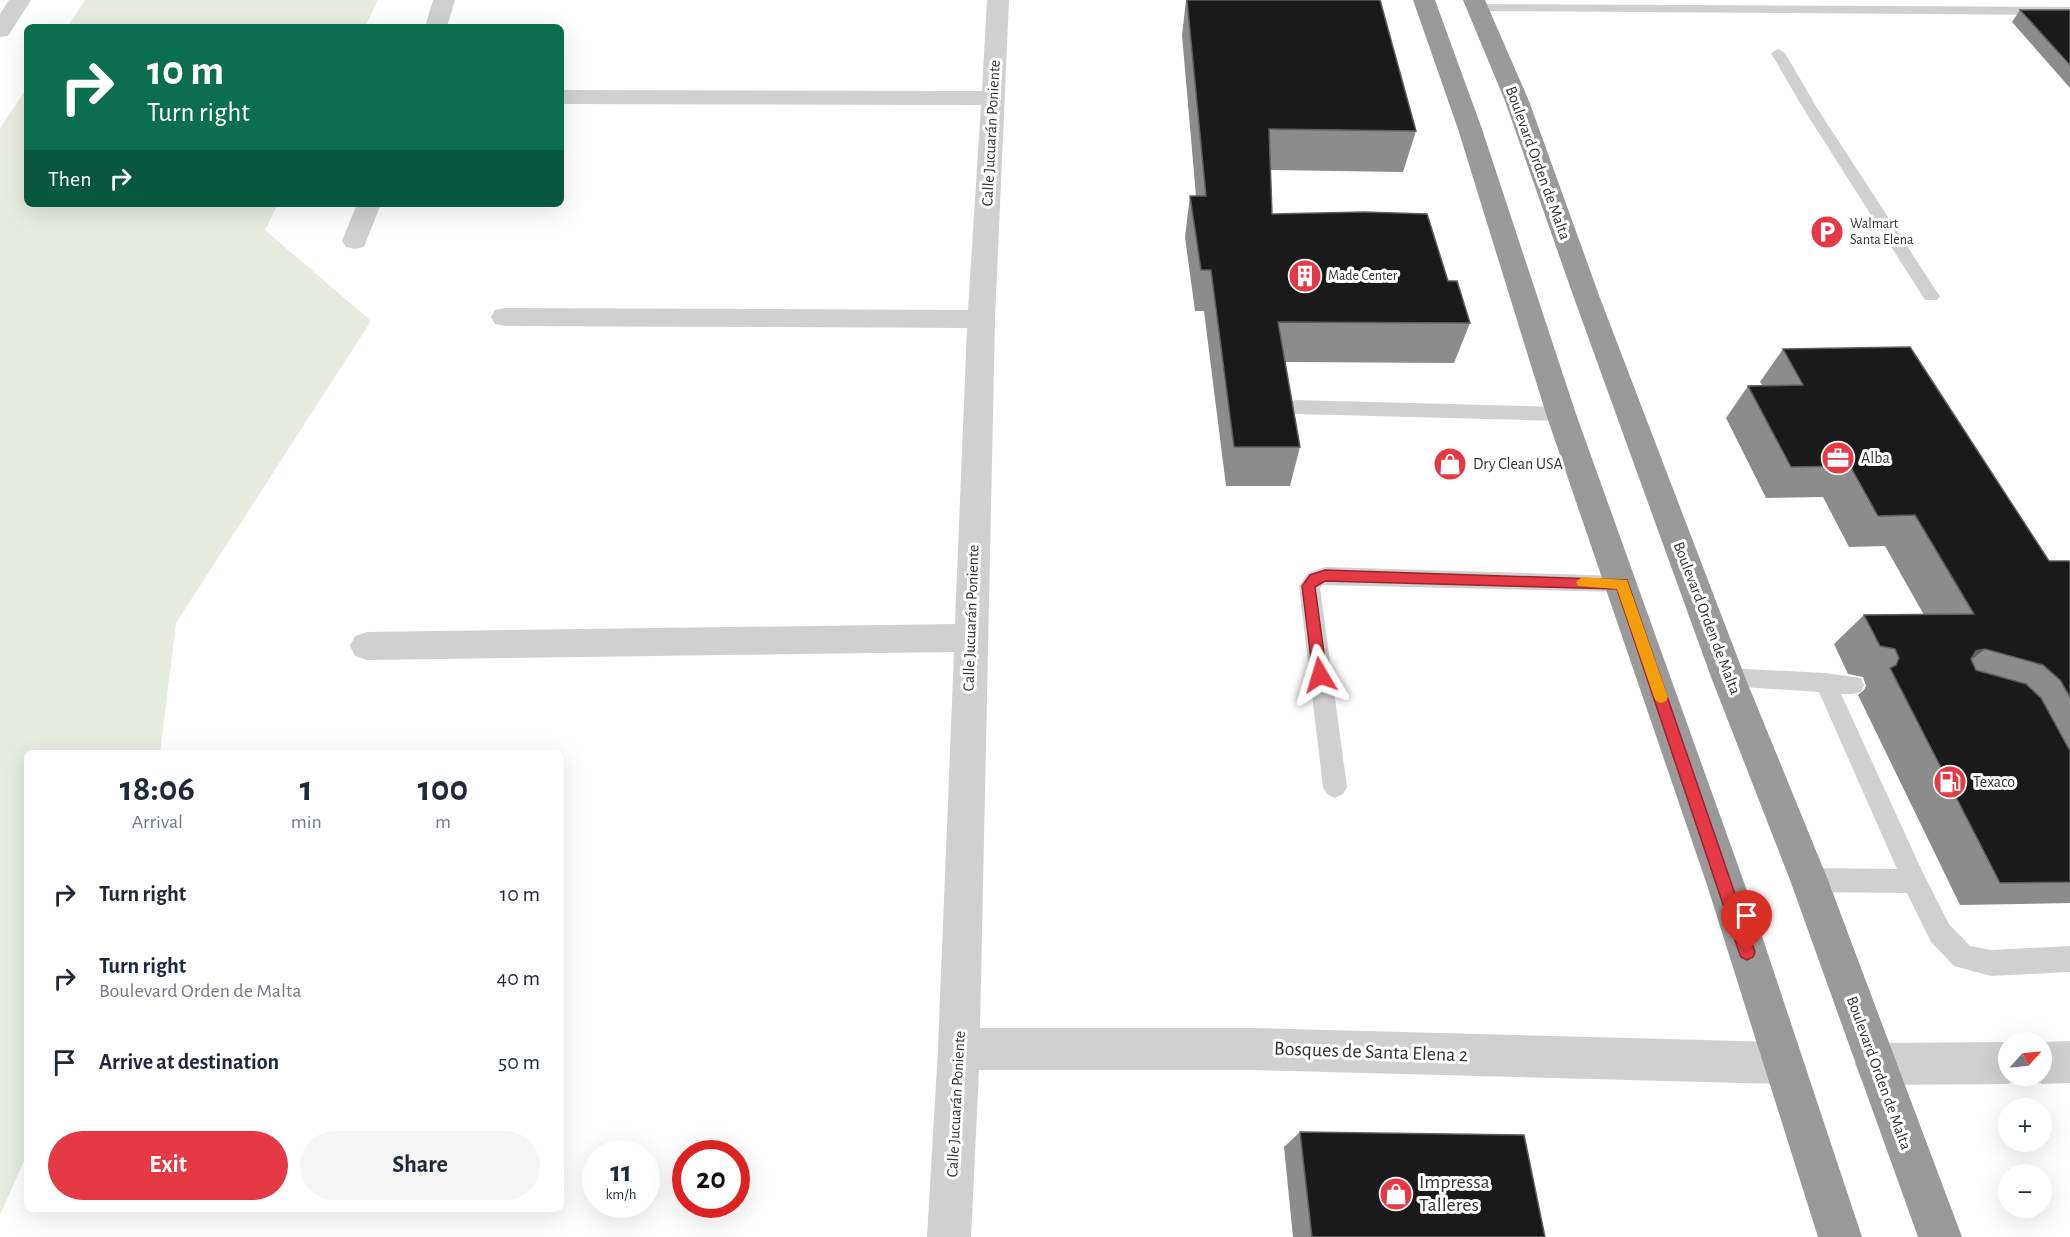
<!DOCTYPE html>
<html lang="en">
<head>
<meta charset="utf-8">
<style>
  body { margin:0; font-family:"Alegreya Sans",sans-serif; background:#f6f6f7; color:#1f2937; height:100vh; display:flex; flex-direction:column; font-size:22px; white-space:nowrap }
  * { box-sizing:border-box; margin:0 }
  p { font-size:20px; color:#747a83 }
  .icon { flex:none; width:33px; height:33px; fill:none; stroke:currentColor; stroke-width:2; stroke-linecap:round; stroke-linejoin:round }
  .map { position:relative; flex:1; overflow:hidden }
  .drawer { position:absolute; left:24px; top:750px; width:540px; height:462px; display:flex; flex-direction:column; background:#fff; border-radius:9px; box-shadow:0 6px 24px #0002 }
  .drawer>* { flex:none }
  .hud { position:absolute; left:24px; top:24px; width:540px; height:183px; border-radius:9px; box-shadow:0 6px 24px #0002; background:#0b6e4f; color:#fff; overflow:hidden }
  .needle { width:39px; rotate:63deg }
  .controls { position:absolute; left:1998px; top:1032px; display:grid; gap:12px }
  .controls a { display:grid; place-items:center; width:54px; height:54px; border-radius:50%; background:#fff; box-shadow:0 6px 24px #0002; font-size:30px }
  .speed { position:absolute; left:582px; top:1140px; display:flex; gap:12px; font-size:30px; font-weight:700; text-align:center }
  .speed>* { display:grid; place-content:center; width:78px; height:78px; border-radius:50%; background:#fff; box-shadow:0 6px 24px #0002; line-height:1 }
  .speed small { font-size:15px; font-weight:400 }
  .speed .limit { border:9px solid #d22; background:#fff; color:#111 }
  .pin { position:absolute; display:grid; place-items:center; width:51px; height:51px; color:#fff; margin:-62px -26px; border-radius:50% 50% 50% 0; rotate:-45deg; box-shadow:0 0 6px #0007 }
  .pin .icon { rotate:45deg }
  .me { position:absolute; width:66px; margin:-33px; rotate:353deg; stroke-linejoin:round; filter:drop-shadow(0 0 4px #0008) }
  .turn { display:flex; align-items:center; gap:21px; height:126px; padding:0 24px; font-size:27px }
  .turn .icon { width:78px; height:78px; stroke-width:2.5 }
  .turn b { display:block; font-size:42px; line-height:51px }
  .then { display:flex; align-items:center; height:57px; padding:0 24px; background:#0003; gap:12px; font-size:22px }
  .eta { display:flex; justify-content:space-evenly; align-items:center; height:102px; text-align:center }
  .eta b { font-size:36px; font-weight:700; line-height:42px }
  .primary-button { display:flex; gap:12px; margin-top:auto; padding:12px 24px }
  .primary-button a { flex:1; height:69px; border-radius:36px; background:#e63946; color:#fff; font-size:24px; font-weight:700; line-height:69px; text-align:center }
  .primary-button a+a { background:#f6f6f7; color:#1f2937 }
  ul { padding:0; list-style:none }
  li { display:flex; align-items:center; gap:18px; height:84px; padding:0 24px }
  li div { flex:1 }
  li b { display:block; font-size:22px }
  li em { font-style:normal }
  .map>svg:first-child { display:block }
  .green { fill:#e6ecdf }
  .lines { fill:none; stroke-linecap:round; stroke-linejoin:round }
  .lane { fill:#d0d0d0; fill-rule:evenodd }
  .street { fill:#d0d0d0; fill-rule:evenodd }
  .highway { fill:#9a9a9a; fill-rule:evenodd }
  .wall { fill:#8c8c8c }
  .shaded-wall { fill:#5f5f5f }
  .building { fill:#1a1a1a; stroke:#5f5f5f; stroke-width:1.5 }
  .route { fill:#e63946; stroke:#96252e; stroke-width:1.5 }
  .slow { fill:#f59e0b }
  .labels { text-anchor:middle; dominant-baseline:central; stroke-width:6; stroke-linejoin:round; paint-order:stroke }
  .far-poi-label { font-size:14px; fill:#333; stroke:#fff; text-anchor:start }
  .street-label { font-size:16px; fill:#333; stroke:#fff }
  .poi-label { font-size:16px; fill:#333; stroke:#fff; text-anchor:start }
  .near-street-label { font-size:20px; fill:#333; stroke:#fff }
  .near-poi-label { font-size:20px; fill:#333; stroke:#fff; text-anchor:start }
</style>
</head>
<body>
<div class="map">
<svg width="2070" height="1237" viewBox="0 0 2070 1237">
  <rect width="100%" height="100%" fill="#fff"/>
  <!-- green -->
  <path class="green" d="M85 0H378L365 27H67Z
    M27 88V204H278L265 230 371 321 176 623 160 753H27V1154L0 1215V128Z"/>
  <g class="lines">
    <!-- lane -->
    <path class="lane" d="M1476 4 2070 7V15L1471 11 1469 8 1471 5Z
      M1778 49 1785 53 1817 108 1937 292 1940 296 1937 300H1925L1803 108 1771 53Z
      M1296 400 1561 407 1568 409 1570 414 1568 419 1561 421 1296 414 1289 412 1287 407 1289 402Z
      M1325 567 1622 576 1629 578 1632 584 1629 590 1622 592 1322 585 1320 588 1347 787 1343 794 1335 798 1327 794 1323 787 1299 586 1308 573Z
      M1728 668 1825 673 1861 678 1864 685 1861 692 1853 694H1841L1923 873 1949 924 1970 946 1991 950 2070 946V972L1991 976 1954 966 1931 942 1907 893 1809 892 1800 888 1797 880 1800 872 1809 868 1897 869 1819 692 1728 686 1720 684 1717 677 1720 670Z"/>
    <!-- street -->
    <path class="street" d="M9 0H31L8 36 0 37V14Z
      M433 0H455L447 27H425Z
      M987 0H1009L995 319 980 1028H1252L1783 1042 1798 1048 1804 1063 1798 1078 1783 1084 1252 1070H979L971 1237H927L938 1049 954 652 367 660 355 656 350 646 355 636 367 632 955 624 967 328 505 326 495 324 491 317 495 310 505 308 968 310 981 105 561 104V90L982 91Z
      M357 204H381L364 247 355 249 346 247 342 241Z
      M2070 1041V1083L2042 1084 2027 1078 2026 1076H2042L2041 1042Z
      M2008 1042V1076H2024L2008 1084 1876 1085 1861 1079 1855 1064 1861 1049 1876 1043Z"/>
    <!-- highway -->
    <path class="highway" d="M1413 0H1435L1482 129 1576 414 1745 885 1862 1237H1818L1707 885 1546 414 1458 129Z
      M1463 0H1485L1529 101 1600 298 1745 677 1828 880 1962 1237H1918L1790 880 1711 677 1574 298 1505 101Z"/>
  </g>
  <!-- wall -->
  <path class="wall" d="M1186 0H1380L1416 131 1403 172 1270 170 1272 214 1448 281 1470 323 1454 363 1285 362 1300 447 1290 486H1226L1204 311H1195L1185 237 1190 196H1196L1182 35Z
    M2020 10H2070V88L2012 22Z
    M1783 349 2049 561H2070V903L1960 905 1858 695 1864 690 1866 686 1863 677 1848 674 1834 644 1864 615H1924L1885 546 1849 547 1823 497 1766 498 1726 418 1748 386 1762 385 1760 382Z
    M1300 1132 1545 1237H1293L1284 1147Z"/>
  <!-- shaded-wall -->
  <path class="shaded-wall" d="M1985 649 1950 677 1976 651Z"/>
  <!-- building -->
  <path class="building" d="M1187 0H1380L1416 131 1269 129 1272 214 1364 212 1427 214 1448 281H1457L1470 323 1278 322 1300 447H1234L1211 270H1201L1190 196H1206Z
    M2020 10H2070V65Z
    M1910 347 2049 561H2070V697L2060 680 2043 665 1985 649 1976 651 1971 659 1976 670 2026 684 2041 698 2070 751V882L2000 883 1890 668 1896 665 1899 658 1895 649 1880 646 1864 615 1974 614 1915 515 1878 516 1850 466 1791 467 1748 386 1803 385 1783 349Z
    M1300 1132 1524 1135 1545 1237H1312Z"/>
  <!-- route -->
  <path class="route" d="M1325 570 1627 580 1755 952 1753 957 1747 960 1741 957 1739 952 1617 589 1325 581 1315 587 1327 675 1325 679H1315L1313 675 1302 586 1310 575Z"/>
  <!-- slow -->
  <path class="slow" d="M1582 577 1627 580 1668 697 1666 701 1661 703 1656 701 1654 697 1617 589 1578 586 1576 582Z"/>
  <!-- icons -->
  <defs>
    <g id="parking-disc" transform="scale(1.725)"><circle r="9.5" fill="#e63946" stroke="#fff"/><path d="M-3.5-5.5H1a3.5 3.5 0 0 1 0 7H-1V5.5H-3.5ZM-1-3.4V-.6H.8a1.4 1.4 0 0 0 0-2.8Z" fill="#fff"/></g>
    <g id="building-disc" transform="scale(1.725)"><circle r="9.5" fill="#e63946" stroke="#fff"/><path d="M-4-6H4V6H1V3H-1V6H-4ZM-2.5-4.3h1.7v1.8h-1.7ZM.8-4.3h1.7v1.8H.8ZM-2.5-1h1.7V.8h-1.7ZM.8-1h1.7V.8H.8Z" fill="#fff"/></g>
    <g id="office-disc" transform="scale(1.725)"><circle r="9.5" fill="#e63946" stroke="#fff"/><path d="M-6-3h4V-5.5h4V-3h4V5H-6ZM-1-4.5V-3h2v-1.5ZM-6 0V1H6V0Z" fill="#fff"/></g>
    <g id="shop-disc" transform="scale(1.725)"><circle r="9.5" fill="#e63946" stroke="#fff"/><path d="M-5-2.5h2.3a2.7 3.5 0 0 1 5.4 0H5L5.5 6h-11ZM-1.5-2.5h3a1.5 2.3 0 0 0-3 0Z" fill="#fff"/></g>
    <g id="fuel-disc" transform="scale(1.725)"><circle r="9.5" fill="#e63946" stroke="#fff"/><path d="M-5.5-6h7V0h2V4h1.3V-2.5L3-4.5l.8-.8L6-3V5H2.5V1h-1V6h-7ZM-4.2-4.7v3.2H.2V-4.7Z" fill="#fff"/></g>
  </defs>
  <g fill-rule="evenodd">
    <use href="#parking-disc" x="1827" y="232"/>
    <use href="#building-disc" x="1305" y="276"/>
    <use href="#office-disc" x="1838" y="458"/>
    <use href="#shop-disc" x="1450" y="464"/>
    <use href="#fuel-disc" x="1950" y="782"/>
    <use href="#shop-disc" x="1396" y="1194"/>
  </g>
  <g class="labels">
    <!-- far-poi labels -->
    <g class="far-poi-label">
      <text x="1850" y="224">Walmart<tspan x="1850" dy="16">Santa Elena</tspan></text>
      <text x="1328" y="276">Made Center</text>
    </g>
    <!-- street labels -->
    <g class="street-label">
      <text transform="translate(991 133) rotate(-87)">Calle Jucuarán Poniente</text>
      <text transform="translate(1538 163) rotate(70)">Boulevard Orden de Malta</text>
      <text transform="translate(971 618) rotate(-88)">Calle Jucuarán Poniente</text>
      <text transform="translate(1707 618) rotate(69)">Boulevard Orden de Malta</text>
      <text transform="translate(1879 1073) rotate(70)">Boulevard Orden de Malta</text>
      <text transform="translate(956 1104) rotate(-87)">Calle Jucuarán Poniente</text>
    </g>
    <!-- poi labels -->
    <g class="poi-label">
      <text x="1861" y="458">Alba</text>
      <text x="1473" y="464">Dry Clean USA</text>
      <text x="1973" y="782">Texaco</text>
    </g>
    <!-- near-street labels -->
    <g class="near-street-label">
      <text transform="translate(1371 1052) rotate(2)">Bosques de Santa Elena 2</text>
    </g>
    <!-- near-poi labels -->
    <g class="near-poi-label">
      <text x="1419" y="1182">Impressa<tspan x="1419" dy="23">Talleres</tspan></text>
    </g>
  </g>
</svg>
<div class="controls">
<a><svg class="needle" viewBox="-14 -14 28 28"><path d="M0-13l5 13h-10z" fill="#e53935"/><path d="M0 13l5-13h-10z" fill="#747a83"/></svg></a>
<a>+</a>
<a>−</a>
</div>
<div class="speed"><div>11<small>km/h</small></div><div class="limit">20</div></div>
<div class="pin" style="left:1747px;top:952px;background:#d93025"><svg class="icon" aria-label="arrive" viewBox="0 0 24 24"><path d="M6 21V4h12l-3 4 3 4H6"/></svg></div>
<svg class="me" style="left:1320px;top:675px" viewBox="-20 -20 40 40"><path d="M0-17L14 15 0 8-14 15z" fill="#e63946" stroke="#fff" stroke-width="4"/></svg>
<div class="hud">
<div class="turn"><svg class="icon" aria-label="right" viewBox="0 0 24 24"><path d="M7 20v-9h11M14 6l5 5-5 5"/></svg><div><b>10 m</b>Turn right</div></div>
<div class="then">Then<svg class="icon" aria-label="right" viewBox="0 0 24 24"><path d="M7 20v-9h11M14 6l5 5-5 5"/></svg></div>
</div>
<section class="drawer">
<div class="eta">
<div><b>18:06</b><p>Arrival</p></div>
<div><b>1</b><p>min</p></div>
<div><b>100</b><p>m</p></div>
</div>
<ul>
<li><svg class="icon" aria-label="right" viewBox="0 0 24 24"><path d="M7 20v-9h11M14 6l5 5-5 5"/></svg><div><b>Turn right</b></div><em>10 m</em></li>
<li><svg class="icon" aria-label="right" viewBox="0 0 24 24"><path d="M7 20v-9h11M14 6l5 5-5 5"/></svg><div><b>Turn right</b><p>Boulevard Orden de Malta</p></div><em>40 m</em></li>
<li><svg class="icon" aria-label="arrive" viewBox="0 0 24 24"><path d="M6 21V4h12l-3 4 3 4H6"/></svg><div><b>Arrive at destination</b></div><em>50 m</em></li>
</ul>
<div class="primary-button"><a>Exit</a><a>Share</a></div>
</section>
</div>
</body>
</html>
